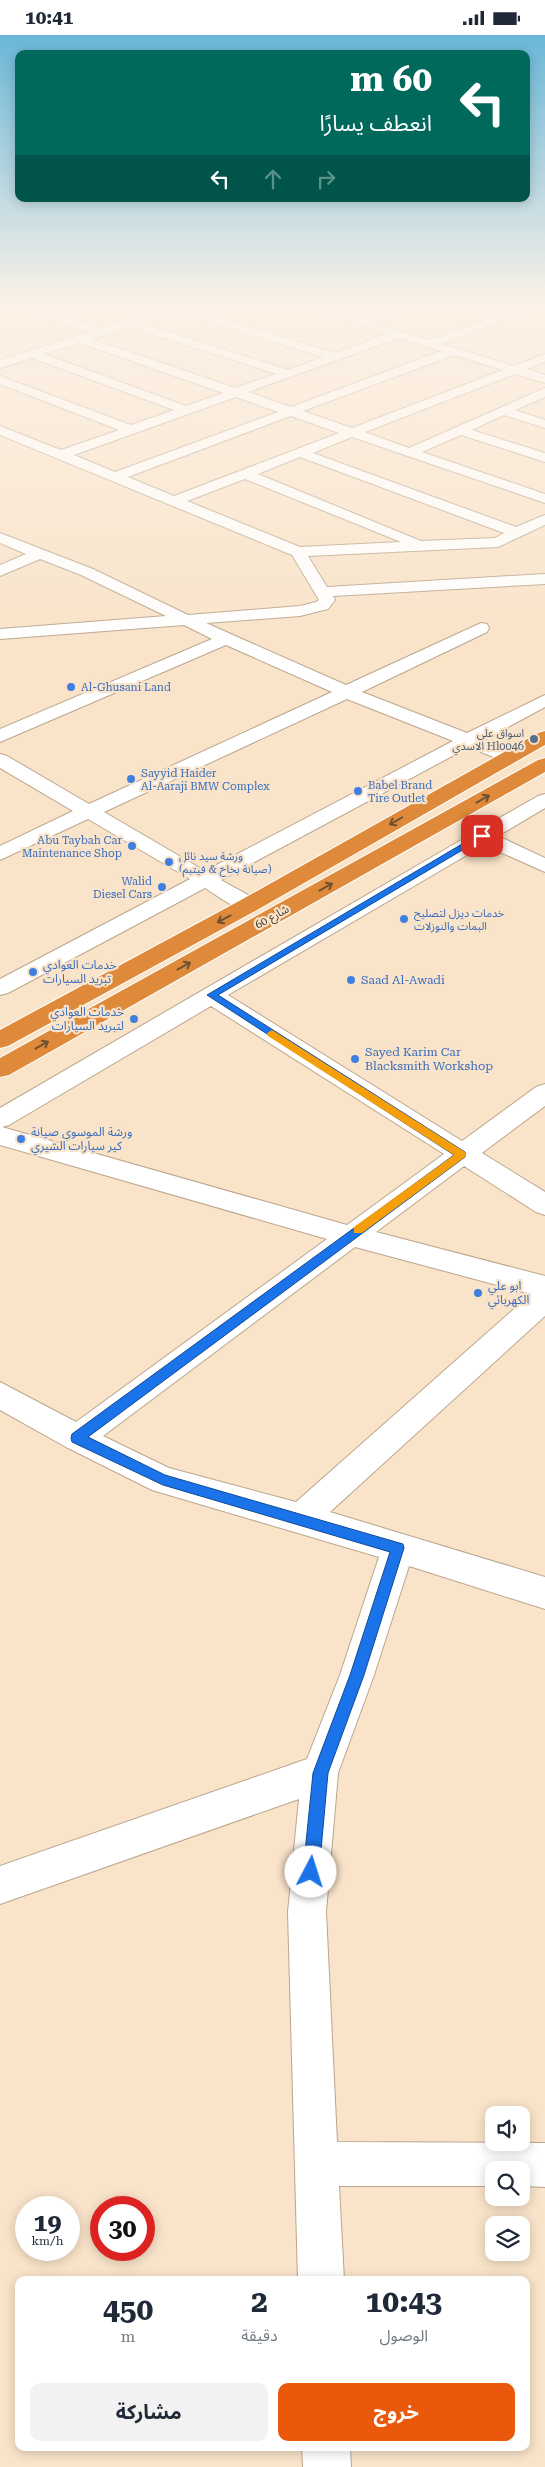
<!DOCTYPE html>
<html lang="ar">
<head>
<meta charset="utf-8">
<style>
  body { margin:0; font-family:"Roboto Serif","Noto Sans Arabic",serif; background:#f2f2f3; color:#1f2937; direction:rtl; height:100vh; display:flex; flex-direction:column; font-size:19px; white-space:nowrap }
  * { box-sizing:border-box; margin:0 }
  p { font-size:16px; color:#747a83 }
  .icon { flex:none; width:28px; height:28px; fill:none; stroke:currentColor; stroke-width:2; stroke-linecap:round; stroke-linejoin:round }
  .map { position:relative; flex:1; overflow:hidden; direction:ltr }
  .drawer { position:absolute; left:15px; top:2241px; width:515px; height:175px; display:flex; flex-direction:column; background:#fff; border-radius:10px; box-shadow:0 2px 12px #0003; direction:rtl }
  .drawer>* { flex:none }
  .hud { position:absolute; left:15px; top:15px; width:515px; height:152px; border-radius:10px; box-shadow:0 2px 12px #0003; direction:rtl; background:#00695c; color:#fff; overflow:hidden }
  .fabs { position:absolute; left:485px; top:2071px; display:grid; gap:10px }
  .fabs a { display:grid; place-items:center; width:45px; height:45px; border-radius:10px; background:#fff; box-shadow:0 2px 12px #0003; font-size:25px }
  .speed { position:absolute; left:15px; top:2161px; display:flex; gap:10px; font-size:25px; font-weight:700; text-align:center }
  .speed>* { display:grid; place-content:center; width:65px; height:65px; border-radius:50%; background:#fff; box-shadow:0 2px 12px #0003; line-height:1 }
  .speed small { font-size:12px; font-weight:400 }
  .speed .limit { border:8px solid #d22; background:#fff; color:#111 }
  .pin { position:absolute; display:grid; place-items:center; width:42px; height:42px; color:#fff; margin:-21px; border-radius:10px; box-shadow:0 2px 8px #0006 }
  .me { position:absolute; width:55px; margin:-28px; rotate:5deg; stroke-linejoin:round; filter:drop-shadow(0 0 4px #0008) }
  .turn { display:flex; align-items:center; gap:18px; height:105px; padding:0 15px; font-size:22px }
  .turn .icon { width:65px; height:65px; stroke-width:2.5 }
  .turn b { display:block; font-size:35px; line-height:42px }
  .lanes { display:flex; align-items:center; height:48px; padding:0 15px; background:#0003; justify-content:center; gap:25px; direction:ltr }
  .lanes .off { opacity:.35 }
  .eta { display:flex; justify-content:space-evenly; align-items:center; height:85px; text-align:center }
  .eta b { font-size:30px; font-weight:700; line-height:35px }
  .cta { display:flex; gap:10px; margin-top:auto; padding:10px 15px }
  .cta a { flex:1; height:58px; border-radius:10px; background:#ea580c; color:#fff; font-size:20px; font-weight:700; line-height:58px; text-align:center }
  .cta a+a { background:#f2f2f3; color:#1f2937 }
  .status { display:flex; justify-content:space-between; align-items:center; height:35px; padding:0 25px; background:#fff; direction:ltr }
  .status svg { height:14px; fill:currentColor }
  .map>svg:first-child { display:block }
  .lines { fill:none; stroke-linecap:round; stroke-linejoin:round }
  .minor-casing { stroke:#bba68d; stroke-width:2 }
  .highway-casing { stroke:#fff; stroke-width:2 }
  .minor { fill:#fff; fill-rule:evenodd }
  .highway { fill:#de8a3a; fill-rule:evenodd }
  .oneway { stroke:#6f5030 }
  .route { fill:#1a73e8; stroke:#114b97 }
  .slow { fill:#f59e0b }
  .shop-dot { fill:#3f7fe0; stroke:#f9e3c9; stroke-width:2 }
  .service-dot { fill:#5c6f8a; stroke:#f9e3c9; stroke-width:2 }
  .labels { text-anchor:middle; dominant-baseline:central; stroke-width:4.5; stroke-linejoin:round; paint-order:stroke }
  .far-shop-label { font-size:11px; fill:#366cbe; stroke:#f9e3c9; text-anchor:start }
  .far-service-label { font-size:11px; fill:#4e5e75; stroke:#f9e3c9; text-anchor:end }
  .far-street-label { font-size:11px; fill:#3f372c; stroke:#f9e3c9 }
  .shop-label { font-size:12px; fill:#366cbe; stroke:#f9e3c9; text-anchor:start }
</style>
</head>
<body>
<div class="status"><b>10:41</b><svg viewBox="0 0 49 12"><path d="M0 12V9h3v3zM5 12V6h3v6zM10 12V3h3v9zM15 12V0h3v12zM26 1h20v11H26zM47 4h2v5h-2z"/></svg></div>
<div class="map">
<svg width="545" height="2432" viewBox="0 0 545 2432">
  <rect width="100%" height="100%" fill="#f9e3c9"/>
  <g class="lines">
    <!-- minor casing -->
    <g class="minor-casing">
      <path id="minor" d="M11 272H30L102 293 168 272H186L335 318 387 299 304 272H322L360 284 393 272H410L372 288 430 305 520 272H537L442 309 514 331 545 319V327L527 334 545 340V348L515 339 365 397 409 413 545 353V362L515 375 545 385V393L504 380 472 395 545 418V427L461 400 422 417 545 459V468L352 402 313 418 516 492 545 480V490L498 512 308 521 327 552 545 539V549L333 561 335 565 328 574 300 581 206 588 346 650 481 588 487 589 489 593 487 597 362 657 467 698 545 660V672L484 705 517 718 520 722 517 726H503L469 712 221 845 257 865 260 870 257 875C239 879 220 862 205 853L8 958 0 960V944L190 844 88 784 0 825V811L73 776 0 733V719L7 721 89 769 332 657 226 610 0 707V694L212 604 184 590 0 604V594L166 581 81 540 40 524 0 541V530L26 519 0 508V498L93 534 188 580 300 571 316 567 319 565 292 520 0 400V391L61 415 119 395 0 349V341L131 390 174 375 32 323 0 333V325L89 297ZM175 277 323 322 288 335 142 288ZM130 292 276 339 235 353 92 304ZM399 303 441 316 291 372 248 357ZM80 308 223 358 186 371 44 319ZM454 320 503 335 352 393 303 376ZM236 362 278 377 115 437 74 420ZM291 381 339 398 174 461 128 442ZM300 422 504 498 495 503 421 506 258 439ZM245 444 401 507 300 512 187 466ZM347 664 453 706 205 836 104 777Z
        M545 759V773L498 801 545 823V837L484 810 228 960 462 1106 536 1052 545 1049V1071L482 1118 545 1157V1180L536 1177 464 1131 376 1197 545 1241V1281L330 1477 545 1542V1574L409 1531 374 1640 338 1738 326 1877 337 2107 545 2108V2152L521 2151V2135H494V2151H339L344 2245H298L288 1877 299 1764 0 1869V1831L307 1724 340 1640 379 1522 152 1455 66 1412 0 1375V1347L76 1387 327 1204 0 1110V1073L475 797 538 761ZM211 971 444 1119 347 1190 2 1092 9 1090ZM355 1212 531 1259 296 1467 169 1433 103 1401Z
        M302 2412H350L351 2432H303Z"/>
    </g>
    <!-- highway casing -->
    <g class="highway-casing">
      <path id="highway" d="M545 696V710L257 875 8 1011 0 1013V995L241 865 538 698Z
        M545 723V737L9 1040 0 1042V1023L538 725Z"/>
    </g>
    <!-- minor -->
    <use href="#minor" class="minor"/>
    <!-- highway -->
    <use href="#highway" class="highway"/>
  </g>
  <!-- one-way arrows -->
  <defs><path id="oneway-shaft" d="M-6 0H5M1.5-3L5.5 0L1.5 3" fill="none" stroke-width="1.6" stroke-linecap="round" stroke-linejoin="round" transform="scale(1.25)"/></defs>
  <g class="oneway">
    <use href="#oneway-shaft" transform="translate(483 764) rotate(-29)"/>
    <use href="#oneway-shaft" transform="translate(396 786) rotate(150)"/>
    <use href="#oneway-shaft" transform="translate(326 852) rotate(-29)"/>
    <use href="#oneway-shaft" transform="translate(224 884) rotate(152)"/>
    <use href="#oneway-shaft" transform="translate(184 931) rotate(-29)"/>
    <use href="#oneway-shaft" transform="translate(42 1010) rotate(-29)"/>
  </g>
  <!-- sky -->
  <linearGradient id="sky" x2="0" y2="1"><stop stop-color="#69b7d8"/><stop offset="0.44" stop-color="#fcf2e7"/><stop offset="1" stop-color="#fcf2e7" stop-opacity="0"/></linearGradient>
  <rect width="545" height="613" fill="url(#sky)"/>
  <!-- route -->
  <path class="route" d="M479 799 486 801 218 960 465 1117V1122L88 1402 165 1440 403 1509 404 1513 364 1640 328 1738 319 1837 316 1842 311 1845 305 1842 303 1837 313 1738 350 1640 390 1517 163 1450 72 1407 71 1403 72 1399 454 1120 207 960Z"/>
  <!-- slow -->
  <path class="slow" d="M272 995 465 1117V1122L362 1198H354V1192L454 1120 268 1001 267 998Z"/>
  <!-- markers -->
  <g class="shop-dot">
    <circle cx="71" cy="652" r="5"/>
    <circle cx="131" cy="744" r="5"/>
    <circle cx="358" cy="756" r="5"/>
    <circle cx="132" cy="811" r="5"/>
    <circle cx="169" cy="827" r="5"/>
    <circle cx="162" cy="852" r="5"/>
    <circle cx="404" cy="884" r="5"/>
    <circle cx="33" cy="937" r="5"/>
    <circle cx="351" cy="945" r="5"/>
    <circle cx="134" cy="984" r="5"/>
    <circle cx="355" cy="1024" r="5"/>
    <circle cx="21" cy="1104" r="5"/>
    <circle cx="478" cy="1258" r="5"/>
  </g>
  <circle class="service-dot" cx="534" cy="704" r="5"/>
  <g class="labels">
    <!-- far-shop labels -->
    <g class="far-shop-label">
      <text x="81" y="652">Al-Ghusani Land</text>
      <text x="141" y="738">Sayyid Haider<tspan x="141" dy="13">Al-Aaraji BMW Complex</tspan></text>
      <text x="368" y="750">Babel Brand<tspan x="368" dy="13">Tire Outlet</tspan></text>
      <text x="122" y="805" text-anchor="end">Abu Taybah Car<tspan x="122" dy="13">Maintenance Shop</tspan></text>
      <text x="179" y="821">ورشة سيد نائل<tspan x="179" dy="13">(صيانة بخاخ &amp; فيتبم)</tspan></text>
      <text x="152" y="846" text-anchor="end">Walid<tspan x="152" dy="13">Diesel Cars</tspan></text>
      <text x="414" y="878">خدمات ديزل لتصليح<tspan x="414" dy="13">البمات والنوزلات</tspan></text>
    </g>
    <!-- far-service labels -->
    <g class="far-service-label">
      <text x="524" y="698">اسواق علي<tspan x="524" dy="13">الاسدي Hl0046</tspan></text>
    </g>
    <!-- far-street labels -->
    <g class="far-street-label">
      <text transform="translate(272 882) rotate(-29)">شارع 60</text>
    </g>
    <!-- shop labels -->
    <g class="shop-label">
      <text x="43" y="930">خدمات العوادي<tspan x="43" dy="14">تبريد السيارات</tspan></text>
      <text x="361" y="945">Saad Al-Awadi</text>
      <text x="124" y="977" text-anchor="end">خدمات العوادي<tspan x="124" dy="14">لتبريد السيارات</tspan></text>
      <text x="365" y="1017">Sayed Karim Car<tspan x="365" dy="14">Blacksmith Workshop</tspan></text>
      <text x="31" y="1097">ورشة الموسوي صيانة<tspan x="31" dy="14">كير سيارات الشيري</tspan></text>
      <text x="488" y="1251">ابو علي<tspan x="488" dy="14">الكهربائي</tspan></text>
    </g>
  </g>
</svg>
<div class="fabs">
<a><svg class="icon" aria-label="sound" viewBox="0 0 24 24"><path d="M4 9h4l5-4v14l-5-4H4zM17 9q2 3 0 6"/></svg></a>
<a><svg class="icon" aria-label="search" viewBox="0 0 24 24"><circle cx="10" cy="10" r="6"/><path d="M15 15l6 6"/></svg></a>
<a><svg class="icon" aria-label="layers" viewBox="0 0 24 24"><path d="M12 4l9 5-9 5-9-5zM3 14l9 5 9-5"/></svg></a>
</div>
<div class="speed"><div>19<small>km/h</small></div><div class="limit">30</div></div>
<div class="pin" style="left:482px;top:801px;background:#d93025"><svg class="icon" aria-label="arrive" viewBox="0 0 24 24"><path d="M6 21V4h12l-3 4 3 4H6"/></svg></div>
<svg class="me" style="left:311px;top:1837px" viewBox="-20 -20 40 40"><circle r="19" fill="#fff"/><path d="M0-13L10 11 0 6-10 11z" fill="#1a73e8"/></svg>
<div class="hud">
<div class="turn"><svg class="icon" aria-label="left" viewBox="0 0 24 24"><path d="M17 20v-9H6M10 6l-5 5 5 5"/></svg><div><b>60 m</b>انعطف يسارًا</div></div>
<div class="lanes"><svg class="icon" aria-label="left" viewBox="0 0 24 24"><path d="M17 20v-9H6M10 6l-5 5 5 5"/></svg><svg class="icon off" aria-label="ahead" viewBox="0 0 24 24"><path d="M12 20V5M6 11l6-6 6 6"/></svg><svg class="icon off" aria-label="right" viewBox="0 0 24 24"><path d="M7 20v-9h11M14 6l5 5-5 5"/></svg></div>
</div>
<section class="drawer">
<div class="eta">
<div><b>10:43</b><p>الوصول</p></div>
<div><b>2</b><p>دقيقة</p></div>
<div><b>450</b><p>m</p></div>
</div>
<div class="cta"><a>خروج</a><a>مشاركة</a></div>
</section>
</div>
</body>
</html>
